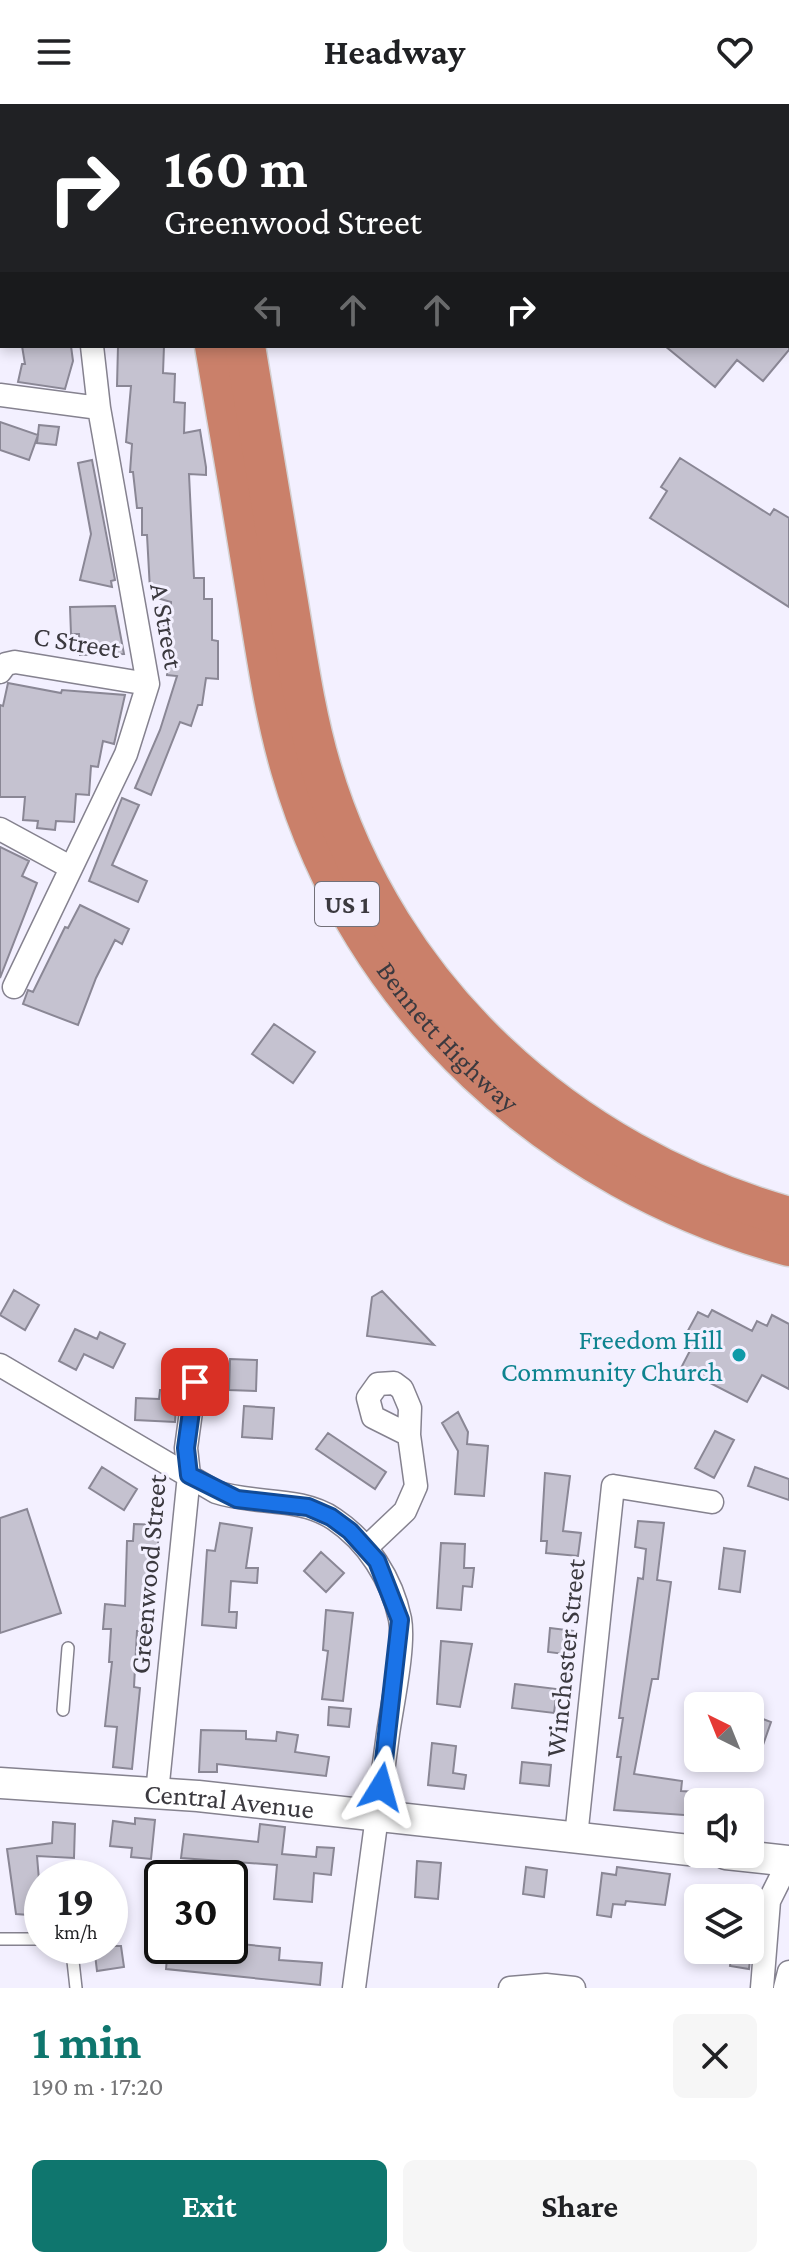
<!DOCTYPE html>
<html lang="en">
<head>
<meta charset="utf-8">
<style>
  body { margin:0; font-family:"Crimson Pro",serif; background:#f6f6f6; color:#202124; height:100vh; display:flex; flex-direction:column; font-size:30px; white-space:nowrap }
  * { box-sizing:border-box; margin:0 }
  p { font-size:26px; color:#757577 }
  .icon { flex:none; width:44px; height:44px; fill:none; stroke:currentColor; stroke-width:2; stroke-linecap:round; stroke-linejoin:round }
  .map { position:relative; height:1884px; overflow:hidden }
  .panel { display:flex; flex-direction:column; background:#fff; flex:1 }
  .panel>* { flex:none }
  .hud { position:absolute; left:0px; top:0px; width:790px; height:244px; box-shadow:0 4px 12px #0003; background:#202124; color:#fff; overflow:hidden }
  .needle { width:52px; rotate:317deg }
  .tools { position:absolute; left:684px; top:1588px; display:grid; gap:16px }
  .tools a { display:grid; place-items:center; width:80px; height:80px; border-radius:12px; background:#fff; box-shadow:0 4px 12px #0003; font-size:40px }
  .speed { position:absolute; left:24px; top:1756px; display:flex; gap:16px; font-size:40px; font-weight:700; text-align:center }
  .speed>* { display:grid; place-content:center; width:104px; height:104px; border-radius:50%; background:#fff; box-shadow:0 4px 12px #0003; line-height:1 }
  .speed small { font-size:20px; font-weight:400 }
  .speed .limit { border:4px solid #111; border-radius:12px; background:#fff; color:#111 }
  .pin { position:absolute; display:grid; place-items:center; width:68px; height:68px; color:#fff; margin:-34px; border-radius:16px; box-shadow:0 4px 12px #0006 }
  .me { position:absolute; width:88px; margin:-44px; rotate:8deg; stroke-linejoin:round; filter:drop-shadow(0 0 6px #0008) }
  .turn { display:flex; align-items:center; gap:28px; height:168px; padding:0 32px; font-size:36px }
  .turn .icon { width:104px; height:104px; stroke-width:2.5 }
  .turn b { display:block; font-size:56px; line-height:68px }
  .lanes { display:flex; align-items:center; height:76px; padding:0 32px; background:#0003; justify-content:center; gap:40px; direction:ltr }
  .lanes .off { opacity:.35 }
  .round { display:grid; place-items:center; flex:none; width:84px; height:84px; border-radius:12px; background:#f6f6f6 }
  .summary { display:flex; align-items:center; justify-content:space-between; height:136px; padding:0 32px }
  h1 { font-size:48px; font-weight:700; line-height:60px; color:#0f766e }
  .button { display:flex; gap:16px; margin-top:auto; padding:16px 32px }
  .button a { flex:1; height:92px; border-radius:12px; background:#0f766e; color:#fff; font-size:32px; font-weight:700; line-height:92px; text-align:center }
  .button a+a { background:#f6f6f6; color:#202124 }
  header { display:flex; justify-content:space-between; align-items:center; height:104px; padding:0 32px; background:#fff; font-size:36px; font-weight:700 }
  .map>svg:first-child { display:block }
  .building { fill:#c5c2d0; stroke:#8a8795; stroke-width:2 }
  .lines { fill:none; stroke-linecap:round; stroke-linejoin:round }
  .lane-casing { stroke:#85828f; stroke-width:14 }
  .street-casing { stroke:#85828f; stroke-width:25 }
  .secondary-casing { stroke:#85828f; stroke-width:33 }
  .highway-casing { stroke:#d4d3d5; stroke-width:43 }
  .lane { stroke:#fff; stroke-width:11 }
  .street { stroke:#fff; stroke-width:22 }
  .secondary { stroke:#fff; stroke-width:30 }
  .highway { stroke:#ca806a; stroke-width:40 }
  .route-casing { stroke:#114b97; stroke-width:20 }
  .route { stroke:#1a73e8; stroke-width:14 }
  .culture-dot { fill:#0f9aa8; stroke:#f3f0ff; stroke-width:3 }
  .labels { text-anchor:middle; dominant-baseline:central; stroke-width:6; stroke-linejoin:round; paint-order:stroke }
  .shield { fill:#f3f0ff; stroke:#727079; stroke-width:2 }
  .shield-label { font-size:26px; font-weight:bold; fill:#3b393f }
  .street-label { font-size:28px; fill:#3b393f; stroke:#f3f0ff }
  .culture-label { font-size:28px; fill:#0d838f; stroke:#f3f0ff; text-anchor:end }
</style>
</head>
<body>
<header><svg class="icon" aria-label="menu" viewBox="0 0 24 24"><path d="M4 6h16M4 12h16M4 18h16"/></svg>Headway<svg class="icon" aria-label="heart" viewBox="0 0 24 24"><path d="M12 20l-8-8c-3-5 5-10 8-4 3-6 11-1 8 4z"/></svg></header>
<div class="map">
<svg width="789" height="1884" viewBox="0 0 789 1884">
  <rect width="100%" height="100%" fill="#f3f0ff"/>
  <!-- building -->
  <path class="building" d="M22 242H71L73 257 65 285 18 278 22 260H25Z
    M118 242H164L163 269 175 270 174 298 185 299 184 329 200 326 206 363V371L189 370 194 474H204V495H212V536L218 537V575L206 574 202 601H198L191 622 180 618 151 691 135 684 160 626 177 572 167 571 169 545 162 544 164 517H157V501H171V498L157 494V486H150L147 431H142V404H137L133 368H130L132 340 126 338 131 282H117Z
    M665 242H789V246L763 277 737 256 715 283Z
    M0 318 38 331 29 356 0 346Z
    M39 321 59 323 56 341 37 339Z
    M680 354 770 411 774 405 789 414V503L650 414 667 387 661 383Z
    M92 356 115 476 111 477 112 483 80 476 91 430 78 359Z
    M115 502 124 550 80 551 79 530H71L70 503Z
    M8 579 61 589 62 586 125 591 114 640 103 637 98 663 91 662 89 691 76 690 74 718 56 717 55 726 37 724 38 717 23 716 25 693H0V601L3 602Z
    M122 694 139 701 112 761 147 777 138 798 89 777Z
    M0 743 29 757 22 772 37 779 0 874Z
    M80 801 129 825 122 840 115 836 96 874 78 921 23 900 28 886 33 888 65 823 68 824Z
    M274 920 315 948 293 979 252 950Z
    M14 1186 39 1201 25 1226 0 1211Z
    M382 1187 434 1241 367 1232 372 1193Z
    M712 1206 752 1227 757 1217 767 1222 772 1211 789 1220V1285L762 1271 747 1298 681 1264 695 1237 685 1232 698 1208 708 1213Z
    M75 1225 97 1235 100 1228 125 1240 113 1264 84 1250 76 1266 59 1257Z
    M230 1255 257 1256 256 1287 229 1286Z
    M160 1286 177 1287 175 1318 135 1316 136 1294 159 1295Z
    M244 1302 274 1304 272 1335 242 1333Z
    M458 1308 468 1328 467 1340 488 1342 484 1392 455 1390 458 1347 442 1319Z
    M715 1327 734 1336 714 1374 695 1364Z
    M328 1329 386 1368 375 1385 316 1345Z
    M102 1363 137 1385 124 1406 89 1384Z
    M755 1363 789 1375V1396L748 1382Z
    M545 1369 570 1372 563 1427 581 1429 578 1452 546 1449 547 1437H541Z
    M27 1405 61 1509 0 1529V1414Z
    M638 1417 664 1419 657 1476 671 1478 658 1575H652L634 1670 682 1677 681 1687 698 1688V1712L614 1706 621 1653H617L623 1614H619L638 1474 643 1475 646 1445 635 1443Z
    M220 1419 252 1424 246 1464H258L257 1479 231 1477 229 1508H237L236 1524 202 1521 207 1446 215 1447Z
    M134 1420 160 1421 156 1456 150 1455 145 1527H137L134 1583 140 1584 132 1665 113 1663 117 1623 105 1622 112 1558H109L111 1525H103L105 1500 125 1502 127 1437H133Z
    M441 1439 465 1440 464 1464H474L472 1483 463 1482 461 1506 437 1504Z
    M724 1444 745 1447 740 1488 719 1485Z
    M321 1448 344 1469 326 1488 304 1467Z
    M326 1506 353 1509 343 1597 322 1595 328 1547 323 1546Z
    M550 1524 575 1527 572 1551 548 1548Z
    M441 1537 472 1540 460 1603 437 1600Z
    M515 1580 557 1585 554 1609 512 1604Z
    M329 1603 351 1605 349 1623 328 1621Z
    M750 1610 771 1618 763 1641 750 1636Z
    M201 1626 246 1627V1635L276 1637 277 1628 298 1631 295 1648 329 1653 326 1672 217 1660V1668H199Z
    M432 1639 456 1642 453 1669 466 1671 464 1685 428 1681Z
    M522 1658 551 1661 549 1682 520 1679Z
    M135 1714 155 1716 151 1755 131 1753 132 1744 110 1742 113 1717 135 1720Z
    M53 1718 75 1720 74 1754 37 1752 42 1812 16 1810 7 1745 52 1739Z
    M260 1720 285 1723 282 1750 316 1753 317 1743 334 1744 331 1771 314 1769 312 1798 274 1795 277 1761 181 1754 184 1730 258 1738Z
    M417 1757 441 1759 438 1795 415 1793Z
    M526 1763 547 1766 544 1793 523 1790Z
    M617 1763 670 1770 665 1801 626 1797 625 1801 613 1800 611 1813 597 1811 602 1769 616 1771Z
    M230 1839 280 1844 279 1856 322 1859 320 1881 166 1865 168 1842H230Z
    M94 1842H121L124 1863 97 1867Z
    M732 1846H751L749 1865 730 1862Z"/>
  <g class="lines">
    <!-- lane casing -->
    <g class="lane-casing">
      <path id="lane" d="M63 1606 68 1544
        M0 1835H42
        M67 1842 73 1857 76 1884"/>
    </g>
    <!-- street casing -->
    <g class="street-casing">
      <path id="street" d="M64 2 66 0
        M0 70 2 68
        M0 163 2 164
        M0 291 99 304
        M0 568 6 560 15 558 148 580
        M0 725 70 763
        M14 883 126 650 148 580 99 304 92 242
        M0 1261 216 1388C254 1401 300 1392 334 1415 367 1437 392 1475 400 1515 405 1542 392 1601 388 1630 376 1714 365 1799 354 1884
        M366 1444 405 1407 416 1382 409 1331 410 1304 402 1285 394 1279 378 1280 368 1294 373 1313 409 1331
        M157 1689 189 1371 186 1344 198 1257
        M576 1733 613 1382 712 1398
        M510 1884 546 1881 574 1884
        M762 1884 769 1797 789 1757
        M785 1884 789 1868"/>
    </g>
    <!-- secondary casing -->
    <g class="secondary-casing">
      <g id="secondary">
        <path id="s1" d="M0 1679 198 1692 698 1747"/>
        <path d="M726 1750 789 1757"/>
      </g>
    </g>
    <!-- highway casing -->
    <g class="highway-casing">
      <g id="highway">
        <path d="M175 0V2"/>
        <path d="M205 0V2"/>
        <path id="s2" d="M215 242C229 324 243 405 256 487 266 547 274 607 291 665 360 904 553 1077 789 1142"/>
        <path d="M245 242C259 324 272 405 286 487 296 546 304 607 321 664 387 887 568 1051 789 1113"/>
      </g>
    </g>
    <!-- lane -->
    <use href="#lane" class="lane"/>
    <!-- street -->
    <use href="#street" class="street"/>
    <!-- secondary -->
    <use href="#secondary" class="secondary"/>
    <!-- highway -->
    <use href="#highway" class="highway"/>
  </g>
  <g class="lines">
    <!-- route casing -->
    <g class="route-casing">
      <path id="route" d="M195 1278 186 1344 189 1371 237 1395 308 1403 331 1413 350 1427 377 1457 400 1516 381 1683"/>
    </g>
    <!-- route -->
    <use href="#route" class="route"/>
  </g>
  <!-- markers -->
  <circle class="culture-dot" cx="739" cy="1251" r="8"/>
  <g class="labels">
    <!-- shield labels -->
    <rect class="shield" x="315" y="778" width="64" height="44" rx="6"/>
    <g class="shield-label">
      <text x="347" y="800">US 1</text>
    </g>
    <!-- street labels -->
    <g class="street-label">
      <text transform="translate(167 522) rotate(80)">A Street</text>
      <text transform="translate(77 538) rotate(9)">C Street</text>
      <text stroke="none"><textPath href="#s2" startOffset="744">Bennett Highway</textPath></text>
      <text transform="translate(148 1470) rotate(-85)">Greenwood Street</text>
      <text transform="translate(565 1554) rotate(-84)">Winchester Street</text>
      <text stroke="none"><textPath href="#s1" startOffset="230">Central Avenue</textPath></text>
    </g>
    <!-- culture labels -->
    <g class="culture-label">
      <text x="723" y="1235">Freedom Hill<tspan x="723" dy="32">Community Church</tspan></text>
    </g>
  </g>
</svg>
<div class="tools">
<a><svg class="needle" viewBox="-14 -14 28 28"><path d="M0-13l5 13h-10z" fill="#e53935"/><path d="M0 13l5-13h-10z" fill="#757577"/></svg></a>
<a><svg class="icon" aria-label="sound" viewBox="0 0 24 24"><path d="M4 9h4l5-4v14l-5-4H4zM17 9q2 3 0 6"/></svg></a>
<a><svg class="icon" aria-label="layers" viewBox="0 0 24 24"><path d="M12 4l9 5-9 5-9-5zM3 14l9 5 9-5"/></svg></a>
</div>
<div class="speed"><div>19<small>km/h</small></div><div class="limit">30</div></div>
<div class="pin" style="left:195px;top:1278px;background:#d93025"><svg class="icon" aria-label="arrive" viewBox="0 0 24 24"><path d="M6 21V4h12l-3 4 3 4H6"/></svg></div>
<svg class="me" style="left:381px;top:1683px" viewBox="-20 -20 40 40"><path d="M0-17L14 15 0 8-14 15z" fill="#1a73e8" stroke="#fff" stroke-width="4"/></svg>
<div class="hud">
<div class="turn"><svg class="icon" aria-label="right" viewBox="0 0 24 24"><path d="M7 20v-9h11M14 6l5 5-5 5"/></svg><div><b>160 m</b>Greenwood Street</div></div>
<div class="lanes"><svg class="icon off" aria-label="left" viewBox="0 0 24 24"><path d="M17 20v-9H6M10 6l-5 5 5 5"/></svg><svg class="icon off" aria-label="ahead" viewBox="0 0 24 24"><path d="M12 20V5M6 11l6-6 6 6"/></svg><svg class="icon off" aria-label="ahead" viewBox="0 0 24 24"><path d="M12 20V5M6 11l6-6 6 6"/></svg><svg class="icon" aria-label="right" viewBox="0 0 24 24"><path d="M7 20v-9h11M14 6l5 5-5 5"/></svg></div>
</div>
</div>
<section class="panel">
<div class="summary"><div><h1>1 min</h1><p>190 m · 17:20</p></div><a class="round"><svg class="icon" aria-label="close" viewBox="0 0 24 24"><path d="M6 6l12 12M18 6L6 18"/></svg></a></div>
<div class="button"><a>Exit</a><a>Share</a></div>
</section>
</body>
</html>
